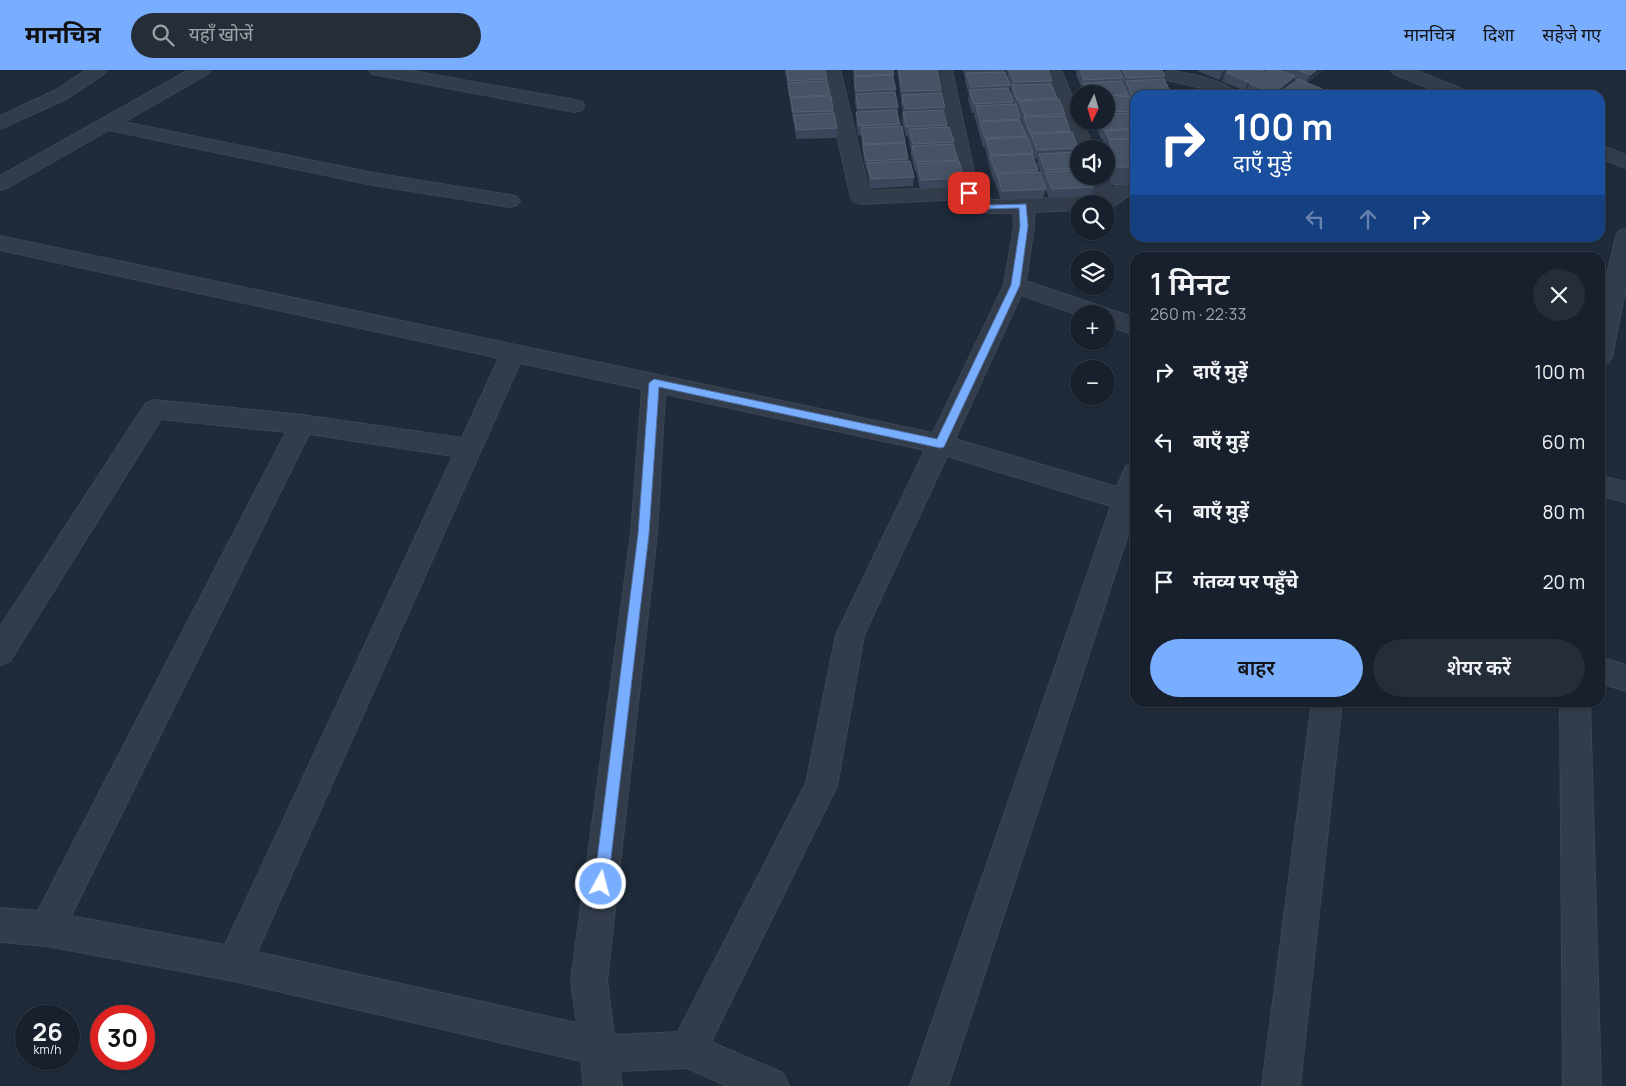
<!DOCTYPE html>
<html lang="hi">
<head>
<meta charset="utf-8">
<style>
  body { margin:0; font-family:Manrope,"Noto Sans Devanagari",sans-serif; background:#242d38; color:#f1f3f6; height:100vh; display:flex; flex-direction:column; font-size:19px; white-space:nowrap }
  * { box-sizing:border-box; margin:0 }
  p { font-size:16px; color:#9ea3a9 }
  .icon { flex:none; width:28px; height:28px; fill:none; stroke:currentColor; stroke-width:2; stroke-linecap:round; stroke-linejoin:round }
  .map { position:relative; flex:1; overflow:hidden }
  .details { position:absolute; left:1130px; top:182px; width:475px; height:455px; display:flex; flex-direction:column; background:#17202c; border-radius:15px; box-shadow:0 1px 4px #0004,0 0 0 1px #363e48 }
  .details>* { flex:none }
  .banner { position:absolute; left:1130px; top:20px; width:475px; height:152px; border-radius:15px; box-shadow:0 1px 4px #0004,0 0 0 1px #363e48; background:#1a4fa0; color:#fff; overflow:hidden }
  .needle { width:32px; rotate:185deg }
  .fabs { position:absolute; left:1070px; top:15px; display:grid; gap:10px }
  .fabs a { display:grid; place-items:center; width:45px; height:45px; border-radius:50%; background:#17202c; box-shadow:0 1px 4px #0004,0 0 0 1px #363e48; font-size:25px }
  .speed { position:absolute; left:15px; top:935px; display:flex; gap:10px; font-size:25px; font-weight:700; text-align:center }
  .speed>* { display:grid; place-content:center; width:65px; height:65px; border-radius:50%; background:#17202c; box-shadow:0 1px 4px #0004,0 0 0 1px #363e48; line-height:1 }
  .speed small { font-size:12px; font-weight:400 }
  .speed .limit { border:8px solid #d22; background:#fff; color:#111 }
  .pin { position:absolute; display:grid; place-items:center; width:42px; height:42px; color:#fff; margin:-21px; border-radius:10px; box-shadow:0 2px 8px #0006 }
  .me { position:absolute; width:55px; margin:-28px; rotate:7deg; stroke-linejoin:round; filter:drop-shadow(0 0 4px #0008) }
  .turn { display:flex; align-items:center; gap:18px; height:105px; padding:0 20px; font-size:22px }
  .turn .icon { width:65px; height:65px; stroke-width:2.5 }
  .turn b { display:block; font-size:35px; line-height:42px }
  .lanes { display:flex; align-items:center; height:48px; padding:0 20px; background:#0003; justify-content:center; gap:25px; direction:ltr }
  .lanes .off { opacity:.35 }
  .round { display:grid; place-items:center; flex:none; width:52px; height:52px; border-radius:26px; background:#242d38 }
  .head { display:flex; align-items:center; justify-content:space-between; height:85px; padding:0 20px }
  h1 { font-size:30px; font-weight:600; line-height:38px }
  .button { display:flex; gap:10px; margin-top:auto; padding:10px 20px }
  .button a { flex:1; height:58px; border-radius:30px; background:#79aeff; color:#111; font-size:20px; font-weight:600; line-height:58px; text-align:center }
  .button a+a { background:#242d38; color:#f1f3f6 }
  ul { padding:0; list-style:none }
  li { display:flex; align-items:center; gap:15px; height:70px; padding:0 20px }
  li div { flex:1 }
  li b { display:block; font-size:19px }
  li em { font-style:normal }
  header { display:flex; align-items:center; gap:30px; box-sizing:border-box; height:70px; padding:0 25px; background:#79aeff; color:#111 }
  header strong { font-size:24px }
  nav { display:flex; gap:28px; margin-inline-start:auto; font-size:18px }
  .search { width:350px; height:45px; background:#242d38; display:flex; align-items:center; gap:12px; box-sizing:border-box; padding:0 18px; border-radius:28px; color:#9ea3a9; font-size:19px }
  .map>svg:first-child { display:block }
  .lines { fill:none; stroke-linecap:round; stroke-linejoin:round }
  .minor-casing { stroke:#3c4553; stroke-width:2 }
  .minor { fill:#333c4a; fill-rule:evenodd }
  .wall { fill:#3a4659; fill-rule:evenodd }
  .shaded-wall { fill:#2a3648 }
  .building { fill:#465365; stroke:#566274 }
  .route { fill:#79aeff; stroke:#4f71a6 }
</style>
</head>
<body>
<header>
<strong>मानचित्र</strong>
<div class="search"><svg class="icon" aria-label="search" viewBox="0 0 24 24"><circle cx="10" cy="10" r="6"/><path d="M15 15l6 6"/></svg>यहाँ खोजें</div>
<nav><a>मानचित्र</a><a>दिशा</a><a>सहेजे गए</a></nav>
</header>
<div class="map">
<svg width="1626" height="1016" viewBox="0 0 1626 1016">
  <rect width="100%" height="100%" fill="#1f2b3a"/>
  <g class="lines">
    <!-- minor casing -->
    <g class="minor-casing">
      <path id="minor" d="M86 0H107L104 4 68 28 0 59V46L56 20Z
        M189 0H211L208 4 124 52 373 103 510 125 517 127 520 131 517 135 510 137 373 115 109 60 7 118 0 120V106Z
        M369 0H407L575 30 582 32 584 36 582 40 575 42 378 5 372 4Z
        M825 0H839L841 3 869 121 958 117 934 0H952L978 120 993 130 1095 127 1086 106H1106L1111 119 1117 115 1135 112V124C1124 125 1118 137 1106 139V134H1079V140L1034 142V156L1026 211 1135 248V265L1106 255V244H1079V245L1021 225 955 369 1117 417 1126 396 1135 393V443L948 1016H910L1111 436 947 386 864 565 837 716 711 972 783 1003 789 1016H727L687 998 620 1001 622 1016H584L581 991 234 911 47 876 0 872V838L38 841 286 362 161 349 10 591 0 595V557L146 333 155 330 302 345 462 368 499 288 0 180V166L933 363 1004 215 1014 156 1013 143H989L982 142 965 129 861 134 854 132 851 128 823 3ZM520 293 642 319 631 464 571 911 577 953 257 882ZM665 324 925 380 836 565 806 713 678 962 614 965 607 911 657 464ZM309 364 453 386 225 875 71 846Z
        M1043 0H1061L1079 43V51H1082L1094 79H1079V83L1074 79Z
        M1391 0H1415L1467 21 1470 25H1445L1394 4Z
        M1172 1C1190 4 1227 10 1238 25H1215L1198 17 1166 10 1163 6 1166 2Z
        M1600 75 1626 85V98L1600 88Z
        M1626 159V217L1612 287 1608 293 1600 295V235L1616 166 1619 161Z
        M1600 406 1626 412V432L1600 426Z
        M1600 587 1626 595V621L1600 613Z
        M1312 632H1342L1300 1016H1262Z
        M1560 632H1590L1601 1016H1563Z"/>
    </g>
    <!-- minor -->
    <use href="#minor" class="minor"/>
  </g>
  <!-- wall -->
  <path class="wall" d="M785 0H825L833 43 837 58V68L796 69 794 52H793L786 5H785Z
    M853 0H893L894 4V10L896 19 895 23 898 37V46L900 56 905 72V74L908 91 914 107 913 116 870 119 867 100 866 101 863 84 861 65 858 66 856 51 857 42 855 33V27L854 16V8Z
    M897 0H937L941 20V23L945 37 944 44 947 57 954 72 953 74 958 92 964 108 962 117 920 119 916 101H915L911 85V81L908 66H906L902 51 903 42 901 34V29Z
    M963 0H1005L1004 2 1010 15 1009 21 1013 32V34H1014L1010 24 1011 19 1007 8 1008 5 1006 0H1048L1052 11 1051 15 1057 28 1056 29 1065 44 1064 46 1070 61V62L1078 78 1077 82H1079V106L1094 117 1092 126 1049 128 1043 111 1044 109H1043L1037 93 1038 89H1035L1029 73 1030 72H1029L1038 100V102L1046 119 1043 128 1001 130 995 113 996 112H994L989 95 985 77H983L974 45 975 43H972L968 29 969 24 965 12V9ZM1019 44 1023 55 1022 57 1026 67H1025L1026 66 1020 50V49Z
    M1075 0H1162L1165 6 1164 9 1171 23V25H1174H1135V115H1111L1106 97V78L1103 70V69H1101L1095 54V51H1106V24H1082L1081 22 1082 18 1076 5 1077 2Z
    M1198 0H1280L1284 2 1285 0H1323L1307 13 1319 25H1251L1246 22 1247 20 1244 21 1222 11 1224 7 1219 10 1198 1ZM1294 9 1297 10 1292 14Z"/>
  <!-- shaded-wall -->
  <path class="shaded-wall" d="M1225 0H1234L1226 2 1224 7 1219 10 1223 1Z
    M1264 0H1269L1249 13 1247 20 1244 21 1248 12Z
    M1316 0H1323L1306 14 1310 5Z
    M1295 6 1291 15 1278 25H1272L1273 24Z
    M1322 19 1319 25H1314Z"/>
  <!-- building -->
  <path class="building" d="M787 0H825L827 9 788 11Z
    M854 0H893L894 4 856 6Z
    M899 0H937L941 20 902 21Z
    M1009 0H1048L1052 11 1014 12Z
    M1080 0H1119L1123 8 1084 10Z
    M1123 0H1162L1165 6 1127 8Z
    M1229 0H1264L1248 12 1226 2Z
    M1267 0H1280L1295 6 1273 24 1249 13Z
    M1299 0H1316L1310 5Z
    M1005 2 1010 15 971 17 966 3Z
    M892 5 896 19 856 21 854 7Z
    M1164 9 1171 23 1132 25 1126 11Z
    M1298 9 1322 19 1314 25H1277Z
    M827 11 830 25 790 27 788 13Z
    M1121 11 1128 25 1106 26V24H1088L1083 13Z
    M1051 14 1057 28 1017 30 1012 15Z
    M1008 18 1013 32 974 34 969 20Z
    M1327 20 1338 25H1321Z
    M895 22 898 37 858 38 856 24Z
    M941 23 945 37 905 39 902 25Z
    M831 26 833 41 793 42 791 28Z
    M1130 26 1135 36V41L1106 42V28Z
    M1059 29 1065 44 1025 46 1019 31Z
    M1016 34 1020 49 980 51 976 36Z
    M896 40 900 54 859 56 856 42Z
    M943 40 947 55 906 57 903 42Z
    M834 43 837 58 796 60 794 45Z
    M1135 43V58L1104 60 1100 51H1106V44Z
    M1065 46 1070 61 1030 63 1024 47Z
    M1020 50 1026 66 985 68 980 52Z
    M902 56 905 72 864 74 861 58Z
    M949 57 954 72 913 74 909 59Z
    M1135 59V69H1109L1105 61Z
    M1072 62 1078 78 1037 80 1031 64Z
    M1027 67 1033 83 991 85 986 69Z
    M1109 69H1135V97H1117Z
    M905 73 908 89 866 91 863 75Z
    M953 74 958 90 916 92 912 76Z
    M1079 82V98L1045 100 1039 84Z
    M1032 84 1038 100 996 103 990 86Z
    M910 91 914 107 871 109 867 93Z
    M959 91 964 108 921 110 917 94Z
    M1079 100V106H1090L1094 117 1052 119 1045 102Z
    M1040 102 1046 119 1002 121 997 104Z"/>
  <!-- route -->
  <path class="route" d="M969 120 991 135 1026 134 1028 156 1020 215 944 377 940 378 659 317 649 464 608 814 606 819 601 821 596 819 594 814 638 464 649 313 654 309 937 369 1011 215 1020 156 1019 138 986 139 966 125V121Z"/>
</svg>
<div class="fabs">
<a><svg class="needle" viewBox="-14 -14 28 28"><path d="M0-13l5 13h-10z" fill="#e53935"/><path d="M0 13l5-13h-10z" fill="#9ea3a9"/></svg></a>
<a><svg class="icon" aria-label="sound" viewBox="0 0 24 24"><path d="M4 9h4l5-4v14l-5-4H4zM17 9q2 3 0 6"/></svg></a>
<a><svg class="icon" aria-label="search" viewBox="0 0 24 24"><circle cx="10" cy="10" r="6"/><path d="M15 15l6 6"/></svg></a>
<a><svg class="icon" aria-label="layers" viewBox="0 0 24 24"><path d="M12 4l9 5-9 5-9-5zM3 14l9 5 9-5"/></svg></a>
<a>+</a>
<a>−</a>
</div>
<div class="speed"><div>26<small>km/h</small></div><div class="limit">30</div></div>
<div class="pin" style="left:969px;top:123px;background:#d93025"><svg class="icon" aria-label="arrive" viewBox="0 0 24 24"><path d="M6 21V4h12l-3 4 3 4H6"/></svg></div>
<svg class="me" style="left:601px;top:814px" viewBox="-20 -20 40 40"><circle r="17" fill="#79aeff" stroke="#fff" stroke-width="3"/><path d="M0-11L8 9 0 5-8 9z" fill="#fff"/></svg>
<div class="banner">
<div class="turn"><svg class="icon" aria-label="right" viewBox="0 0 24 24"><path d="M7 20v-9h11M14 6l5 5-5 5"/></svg><div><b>100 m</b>दाएँ मुड़ें</div></div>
<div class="lanes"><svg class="icon off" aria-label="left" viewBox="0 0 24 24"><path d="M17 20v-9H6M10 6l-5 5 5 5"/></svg><svg class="icon off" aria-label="ahead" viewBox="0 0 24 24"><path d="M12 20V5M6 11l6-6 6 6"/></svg><svg class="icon" aria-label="right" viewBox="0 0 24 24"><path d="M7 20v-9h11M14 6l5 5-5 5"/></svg></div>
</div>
<section class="details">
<div class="head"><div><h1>1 मिनट</h1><p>260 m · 22:33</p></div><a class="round"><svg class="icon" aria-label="close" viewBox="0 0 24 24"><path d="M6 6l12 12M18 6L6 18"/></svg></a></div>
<ul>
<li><svg class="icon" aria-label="right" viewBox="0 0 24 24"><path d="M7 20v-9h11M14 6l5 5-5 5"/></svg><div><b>दाएँ मुड़ें</b></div><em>100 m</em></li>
<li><svg class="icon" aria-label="left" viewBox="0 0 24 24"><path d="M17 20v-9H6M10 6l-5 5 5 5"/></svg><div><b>बाएँ मुड़ें</b></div><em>60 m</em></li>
<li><svg class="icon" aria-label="left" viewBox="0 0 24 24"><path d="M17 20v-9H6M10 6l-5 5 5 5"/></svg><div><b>बाएँ मुड़ें</b></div><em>80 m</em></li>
<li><svg class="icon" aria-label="arrive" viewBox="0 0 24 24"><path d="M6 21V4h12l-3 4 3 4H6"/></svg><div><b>गंतव्य पर पहुँचे</b></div><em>20 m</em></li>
</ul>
<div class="button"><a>बाहर</a><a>शेयर करें</a></div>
</section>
</div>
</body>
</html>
